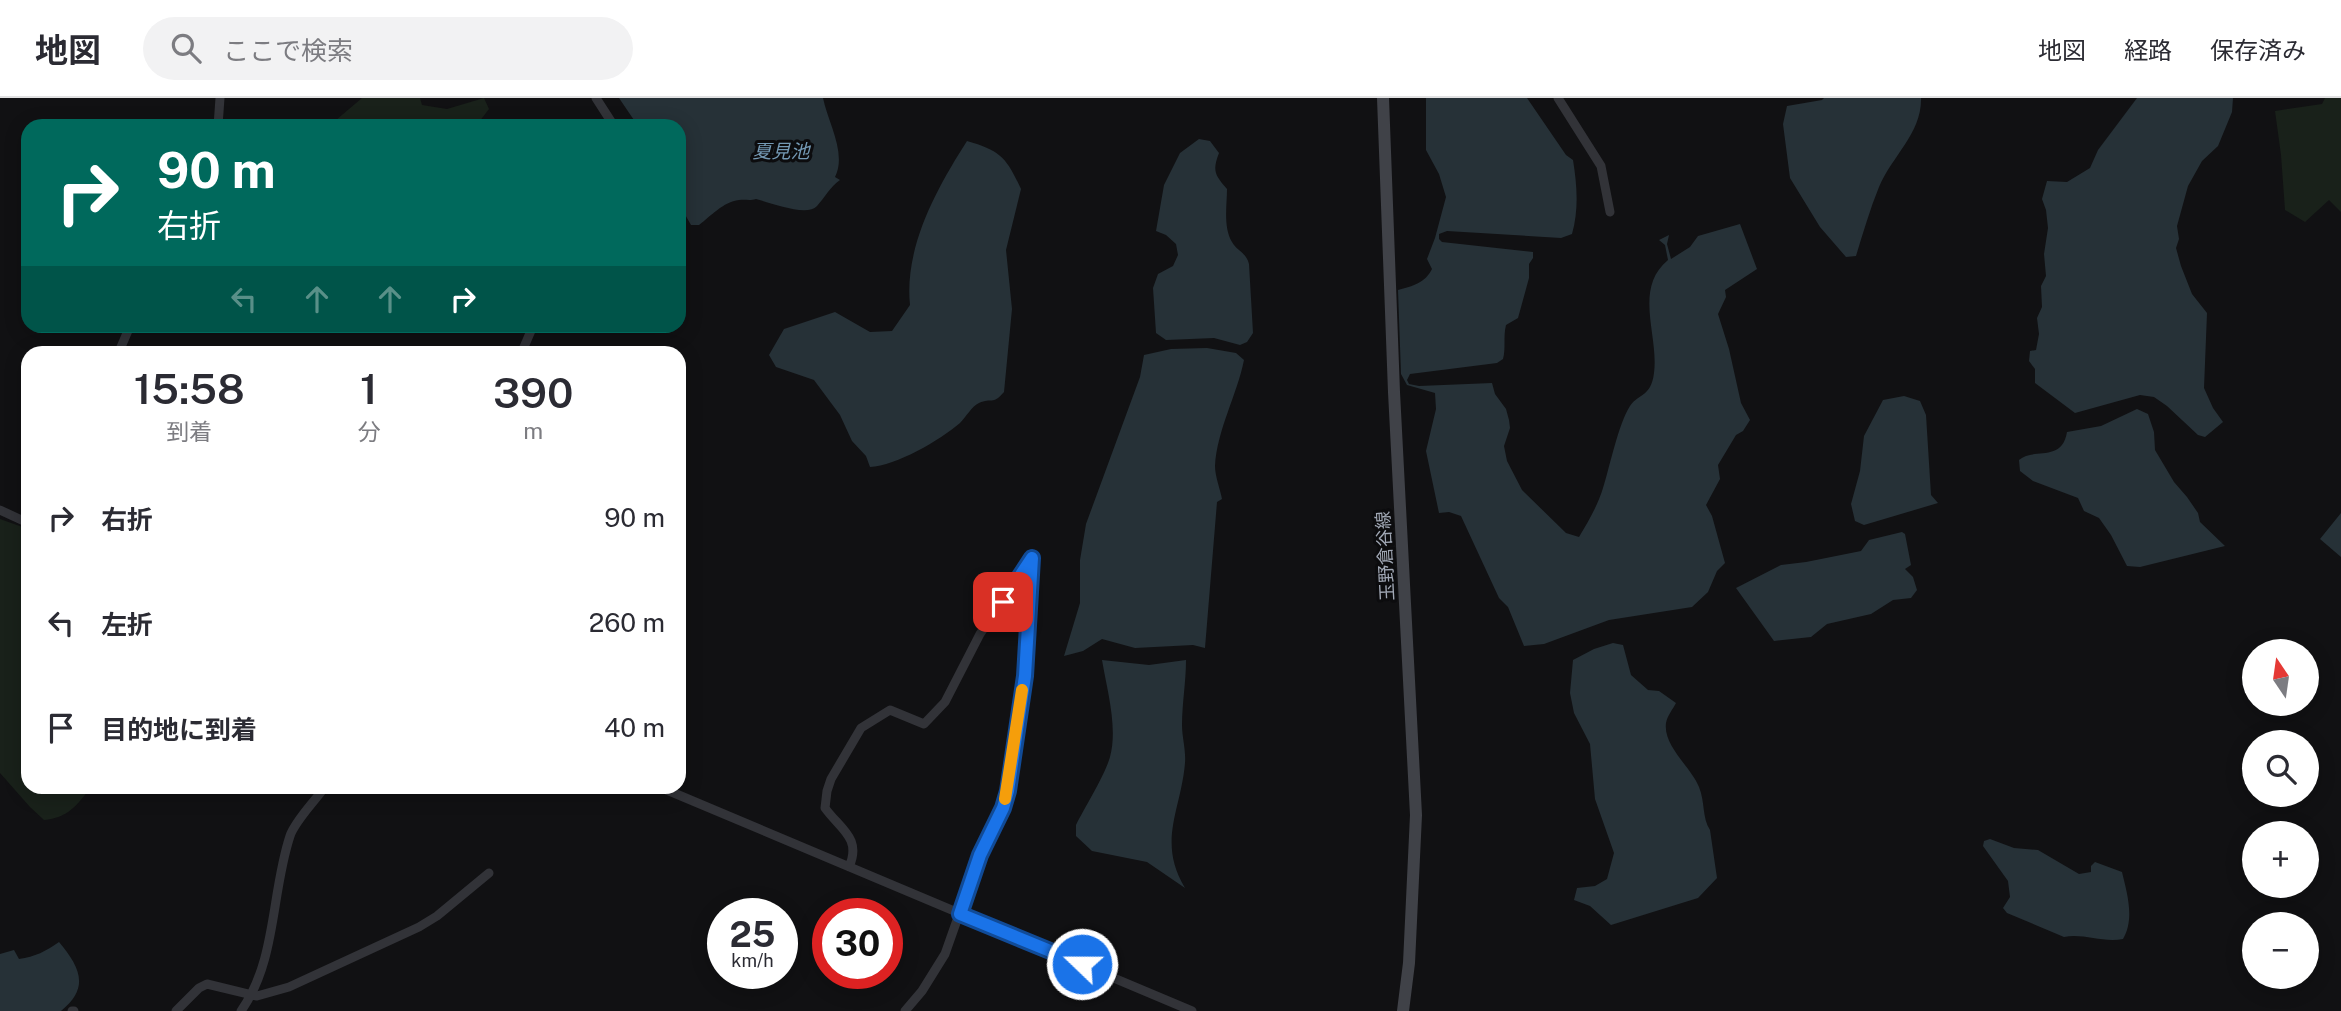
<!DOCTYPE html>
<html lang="ja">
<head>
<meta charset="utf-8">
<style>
  body { margin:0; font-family:"Public Sans","Noto Sans JP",sans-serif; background:#f2f2f3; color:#2b2b33; height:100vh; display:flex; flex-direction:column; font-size:26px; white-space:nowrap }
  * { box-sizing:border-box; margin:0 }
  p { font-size:23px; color:#7c7c81 }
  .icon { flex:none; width:38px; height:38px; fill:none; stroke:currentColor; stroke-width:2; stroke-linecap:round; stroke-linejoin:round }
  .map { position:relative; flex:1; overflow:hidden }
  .details { position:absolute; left:21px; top:248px; width:665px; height:448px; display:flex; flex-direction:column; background:#fff; border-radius:21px; box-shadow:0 4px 18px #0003 }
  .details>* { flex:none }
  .top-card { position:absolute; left:21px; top:21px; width:665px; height:214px; border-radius:21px; box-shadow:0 4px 18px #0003; background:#00695c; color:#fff; overflow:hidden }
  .needle { width:46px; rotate:347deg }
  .controls { position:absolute; left:2242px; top:541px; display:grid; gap:14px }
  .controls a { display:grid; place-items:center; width:77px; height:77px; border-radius:50%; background:#fff; box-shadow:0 4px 18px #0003; font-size:35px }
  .speed { position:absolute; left:707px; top:800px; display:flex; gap:14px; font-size:35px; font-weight:700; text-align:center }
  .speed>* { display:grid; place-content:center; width:91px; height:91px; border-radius:50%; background:#fff; box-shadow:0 4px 18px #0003; line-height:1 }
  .speed small { font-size:18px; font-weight:400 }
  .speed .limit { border:10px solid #d22; background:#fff; color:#111 }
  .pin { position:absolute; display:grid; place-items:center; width:60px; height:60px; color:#fff; margin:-30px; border-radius:14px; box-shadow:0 4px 10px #0006 }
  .me { position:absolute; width:77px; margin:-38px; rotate:292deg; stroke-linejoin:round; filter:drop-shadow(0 0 5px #0008) }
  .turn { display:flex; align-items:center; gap:24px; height:147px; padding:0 21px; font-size:32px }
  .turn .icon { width:91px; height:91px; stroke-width:2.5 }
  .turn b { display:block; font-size:49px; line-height:60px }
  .lanes { display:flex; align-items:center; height:66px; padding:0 21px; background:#0003; justify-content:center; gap:35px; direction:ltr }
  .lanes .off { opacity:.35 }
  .eta { display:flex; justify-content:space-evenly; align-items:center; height:119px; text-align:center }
  .eta b { font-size:42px; font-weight:600; line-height:49px }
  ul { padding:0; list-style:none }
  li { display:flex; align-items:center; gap:21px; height:105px; padding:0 21px }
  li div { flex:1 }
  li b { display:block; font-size:26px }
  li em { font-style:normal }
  header { display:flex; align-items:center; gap:42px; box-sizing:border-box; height:98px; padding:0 35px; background:#fff; border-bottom:2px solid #e1e1e2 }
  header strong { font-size:33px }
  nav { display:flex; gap:38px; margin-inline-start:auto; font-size:24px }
  .search { width:490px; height:63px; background:#f2f2f3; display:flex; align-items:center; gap:18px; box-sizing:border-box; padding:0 24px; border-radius:38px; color:#7c7c81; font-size:26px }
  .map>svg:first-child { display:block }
  .green { fill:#19211a }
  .water { fill:#263137 }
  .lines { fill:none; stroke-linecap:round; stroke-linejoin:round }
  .street { stroke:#323338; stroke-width:9 }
  .secondary { stroke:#404248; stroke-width:12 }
  .route-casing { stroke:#114b97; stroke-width:18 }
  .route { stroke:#1a73e8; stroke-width:12 }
  .slow { stroke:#f59e0b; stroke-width:12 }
  .labels { text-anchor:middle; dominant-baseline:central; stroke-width:6; stroke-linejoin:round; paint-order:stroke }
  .street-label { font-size:18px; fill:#a1a8b5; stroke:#0c0c0e }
  .water-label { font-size:19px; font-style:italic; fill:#7499b4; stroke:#0c0c0e }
</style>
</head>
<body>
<header>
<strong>地図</strong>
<div class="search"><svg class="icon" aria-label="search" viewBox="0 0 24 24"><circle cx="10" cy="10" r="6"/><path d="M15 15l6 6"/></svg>ここで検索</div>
<nav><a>地図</a><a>経路</a><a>保存済み</a></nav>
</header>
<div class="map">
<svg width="2341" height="913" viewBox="0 0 2341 913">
  <rect width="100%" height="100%" fill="#111113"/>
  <!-- green -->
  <path class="green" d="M362 0H420L422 7 447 11 484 0 489 11 476 28H329Z
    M2325 0H2341V114L2329 102 2305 124 2285 112 2281 57 2275 13 2322 6Z
    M0 421 28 431V690H90C77 708 67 720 44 722L30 709 0 675Z"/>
  <!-- water -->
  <path class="water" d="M619 0H823C828 25 847 55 835 79L840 82C830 89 825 99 817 108 807 119 771 105 756 101 749 103 746 101 739 102 723 104 711 118 699 127H691L679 106V28H638Z
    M1426 0H1527L1566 57 1573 62C1577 87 1579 111 1572 136L1561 140 1447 133 1439 136V141L1442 144 1533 154V160L1529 166V180L1518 220 1506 227C1503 239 1506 250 1503 261L1497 265 1410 276 1407 282 1409 286 1419 288 1492 285 1495 296 1506 311 1509 322 1510 330 1504 348 1507 363 1522 392 1566 435 1579 439C1588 424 1598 407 1603 390 1610 368 1618 327 1630 308 1639 295 1651 299 1654 275 1659 237 1633 191 1668 162L1665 147 1659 142 1669 137 1667 146 1671 161 1690 149 1698 138 1740 126 1757 171 1725 192 1726 199 1718 216 1729 251 1741 305 1750 322 1743 333 1736 337 1718 367 1720 381 1706 407 1712 418 1725 465 1717 473 1708 494 1692 509 1609 522 1544 546 1524 548 1508 509 1499 500 1461 418 1449 414 1439 415 1426 353 1436 311 1435 295 1407 287 1401 276 1398 192C1413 188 1425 185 1432 171L1427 161 1435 140 1446 99 1439 76 1426 52Z
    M1824 0H1921C1922 35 1892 58 1879 89 1870 111 1863 135 1856 158L1846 159 1820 129 1790 80 1783 26 1787 8 1822 2Z
    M2137 0H2233L2232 14 2218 48 2202 63 2188 88 2177 128 2179 141 2176 150 2181 168 2192 196 2207 215 2204 290 2213 310 2223 324 2205 339 2198 337 2167 308 2154 299 2140 297 2075 315 2035 285V271L2029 263 2030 253 2036 252 2039 236 2037 220 2042 209 2041 188 2046 178 2044 156 2048 130 2046 112 2042 101 2047 83 2067 84 2090 70 2098 52Z
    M1199 41 1210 43 1219 55C1212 73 1215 77 1227 91 1227 107 1223 129 1232 144 1237 153 1246 154 1249 166L1253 235 1247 244 1240 247 1214 240 1166 242 1156 235 1153 190 1158 176 1173 168 1178 157 1176 146 1166 137 1156 133 1164 87 1180 55Z
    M967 43C1001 53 1006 59 1021 91L1006 152 1012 211 1004 294C992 308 992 299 979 305 972 308 966 319 960 325 940 342 896 368 870 369L866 358 852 343 840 317 814 282 776 269 769 257 784 231 835 214 870 234 892 233 910 207C904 149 937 90 967 43Z
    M1207 250 1236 255 1244 262C1237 297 1217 332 1215 368 1215 378 1220 391 1222 401L1217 404 1205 550 1193 547 1135 550 1102 541 1083 553 1064 558 1080 505V462L1086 426 1140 279 1144 257 1171 251Z
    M1904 298 1920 303 1926 317 1931 397 1938 405 1864 427 1855 423 1851 406 1860 373 1864 338 1883 302Z
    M2137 311 2148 316 2154 334 2155 352 2174 384 2187 399 2198 415 2200 424 2225 448 2140 469 2127 468 2111 437 2099 420 2084 413 2078 400 2033 383 2020 373 2019 362C2034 349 2062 365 2067 334L2101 328Z
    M2341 415V459L2320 441Z
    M1902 434 1905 436 1911 467 1905 471 1913 479 1917 492 1911 500 1893 502 1871 516 1827 526 1811 539 1774 543 1736 490 1781 467 1806 464 1861 453 1869 442Z
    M1613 545 1623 547 1631 577 1648 592 1659 593 1676 605C1673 611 1667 618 1666 625 1663 648 1691 669 1699 689 1705 703 1702 720 1710 732L1717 780 1698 800 1611 827 1590 808 1574 802 1577 790 1595 788 1607 781 1614 755 1595 701 1590 646 1574 615 1570 595 1573 562 1594 551Z
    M1102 562 1149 567 1186 562C1186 584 1182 605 1182 627 1182 639 1186 652 1185 665 1181 713 1157 743 1185 790L1147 764 1092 753 1076 738V727C1085 709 1105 677 1110 659 1118 629 1107 592 1102 562Z
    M1990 741 2014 750 2038 752 2079 776 2091 774V768L2095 764 2122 774C2127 795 2135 821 2123 841 2103 845 2083 835 2064 839L2007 815 2003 810 2010 799 2008 783 1983 748 1984 743Z
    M59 844C79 868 91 889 61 913H0V856L14 852 19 861C35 859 46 853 59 844Z"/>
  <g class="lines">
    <!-- street -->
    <path class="street" d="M596 0 614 28
      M1558 0 1601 68 1610 114
      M218 28 220 0
      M118 256 130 228
      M521 256 533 228
      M0 412 28 425
      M662 690 1192 913
      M849 769C862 740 840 731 825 710L827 693 831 681 861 630 890 612 924 626 945 604 980 536 1032 460
      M72 913H74
      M176 913 199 890 207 886 257 898 289 889 419 829 437 818 489 775
      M241 913C277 862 271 795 290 738 295 723 315 703 324 690
      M905 913 922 893 945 856 980 757 1003 711 1008 693 1025 578 1032 460"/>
    <!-- secondary -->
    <path class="secondary" d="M1383 0 1394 294 1416 717 1409 865 1403 913"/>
  </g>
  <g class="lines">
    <!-- route casing -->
    <g class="route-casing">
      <path id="route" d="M1003 504 1032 460 1025 578 1008 693 1003 710 980 757 960 816 1082 866"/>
    </g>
    <!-- route -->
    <use href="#route" class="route"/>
    <!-- slow -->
    <path class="slow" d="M1005 701 1022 592"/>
  </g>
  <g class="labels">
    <!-- street labels -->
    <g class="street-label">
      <text transform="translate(1385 458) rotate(-93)">玉野倉谷線</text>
    </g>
    <!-- water labels -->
    <g class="water-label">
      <text x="781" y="53">夏見池</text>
    </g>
  </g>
</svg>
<div class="controls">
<a><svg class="needle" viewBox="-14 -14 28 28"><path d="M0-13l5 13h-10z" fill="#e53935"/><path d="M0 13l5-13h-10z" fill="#7c7c81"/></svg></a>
<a><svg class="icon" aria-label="search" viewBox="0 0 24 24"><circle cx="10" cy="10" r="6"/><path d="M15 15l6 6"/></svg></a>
<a>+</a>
<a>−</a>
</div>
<div class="speed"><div>25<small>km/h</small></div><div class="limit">30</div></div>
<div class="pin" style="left:1003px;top:504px;background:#d93025"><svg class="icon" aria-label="arrive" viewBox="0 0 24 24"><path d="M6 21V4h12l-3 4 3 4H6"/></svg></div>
<svg class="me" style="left:1082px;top:866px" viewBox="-20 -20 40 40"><circle r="17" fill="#1a73e8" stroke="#fff" stroke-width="3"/><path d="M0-11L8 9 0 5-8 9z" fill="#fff"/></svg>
<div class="top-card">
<div class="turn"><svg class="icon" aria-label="right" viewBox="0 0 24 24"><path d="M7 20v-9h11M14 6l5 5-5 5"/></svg><div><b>90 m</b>右折</div></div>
<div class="lanes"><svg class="icon off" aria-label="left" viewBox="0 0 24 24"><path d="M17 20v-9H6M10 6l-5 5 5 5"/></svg><svg class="icon off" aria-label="ahead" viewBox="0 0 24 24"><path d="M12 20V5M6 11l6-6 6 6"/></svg><svg class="icon off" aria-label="ahead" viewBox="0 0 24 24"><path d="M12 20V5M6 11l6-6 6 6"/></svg><svg class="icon" aria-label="right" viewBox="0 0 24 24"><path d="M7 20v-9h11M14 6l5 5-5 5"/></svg></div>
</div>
<section class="details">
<div class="eta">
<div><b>15:58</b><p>到着</p></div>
<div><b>1</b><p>分</p></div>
<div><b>390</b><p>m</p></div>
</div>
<ul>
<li><svg class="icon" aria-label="right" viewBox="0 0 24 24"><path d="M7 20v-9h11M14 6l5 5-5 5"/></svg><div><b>右折</b></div><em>90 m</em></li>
<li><svg class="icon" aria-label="left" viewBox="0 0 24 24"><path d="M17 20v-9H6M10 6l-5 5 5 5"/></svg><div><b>左折</b></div><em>260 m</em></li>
<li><svg class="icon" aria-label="arrive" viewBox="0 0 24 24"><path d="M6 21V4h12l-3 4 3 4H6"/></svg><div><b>目的地に到着</b></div><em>40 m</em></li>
</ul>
</section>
</div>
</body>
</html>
